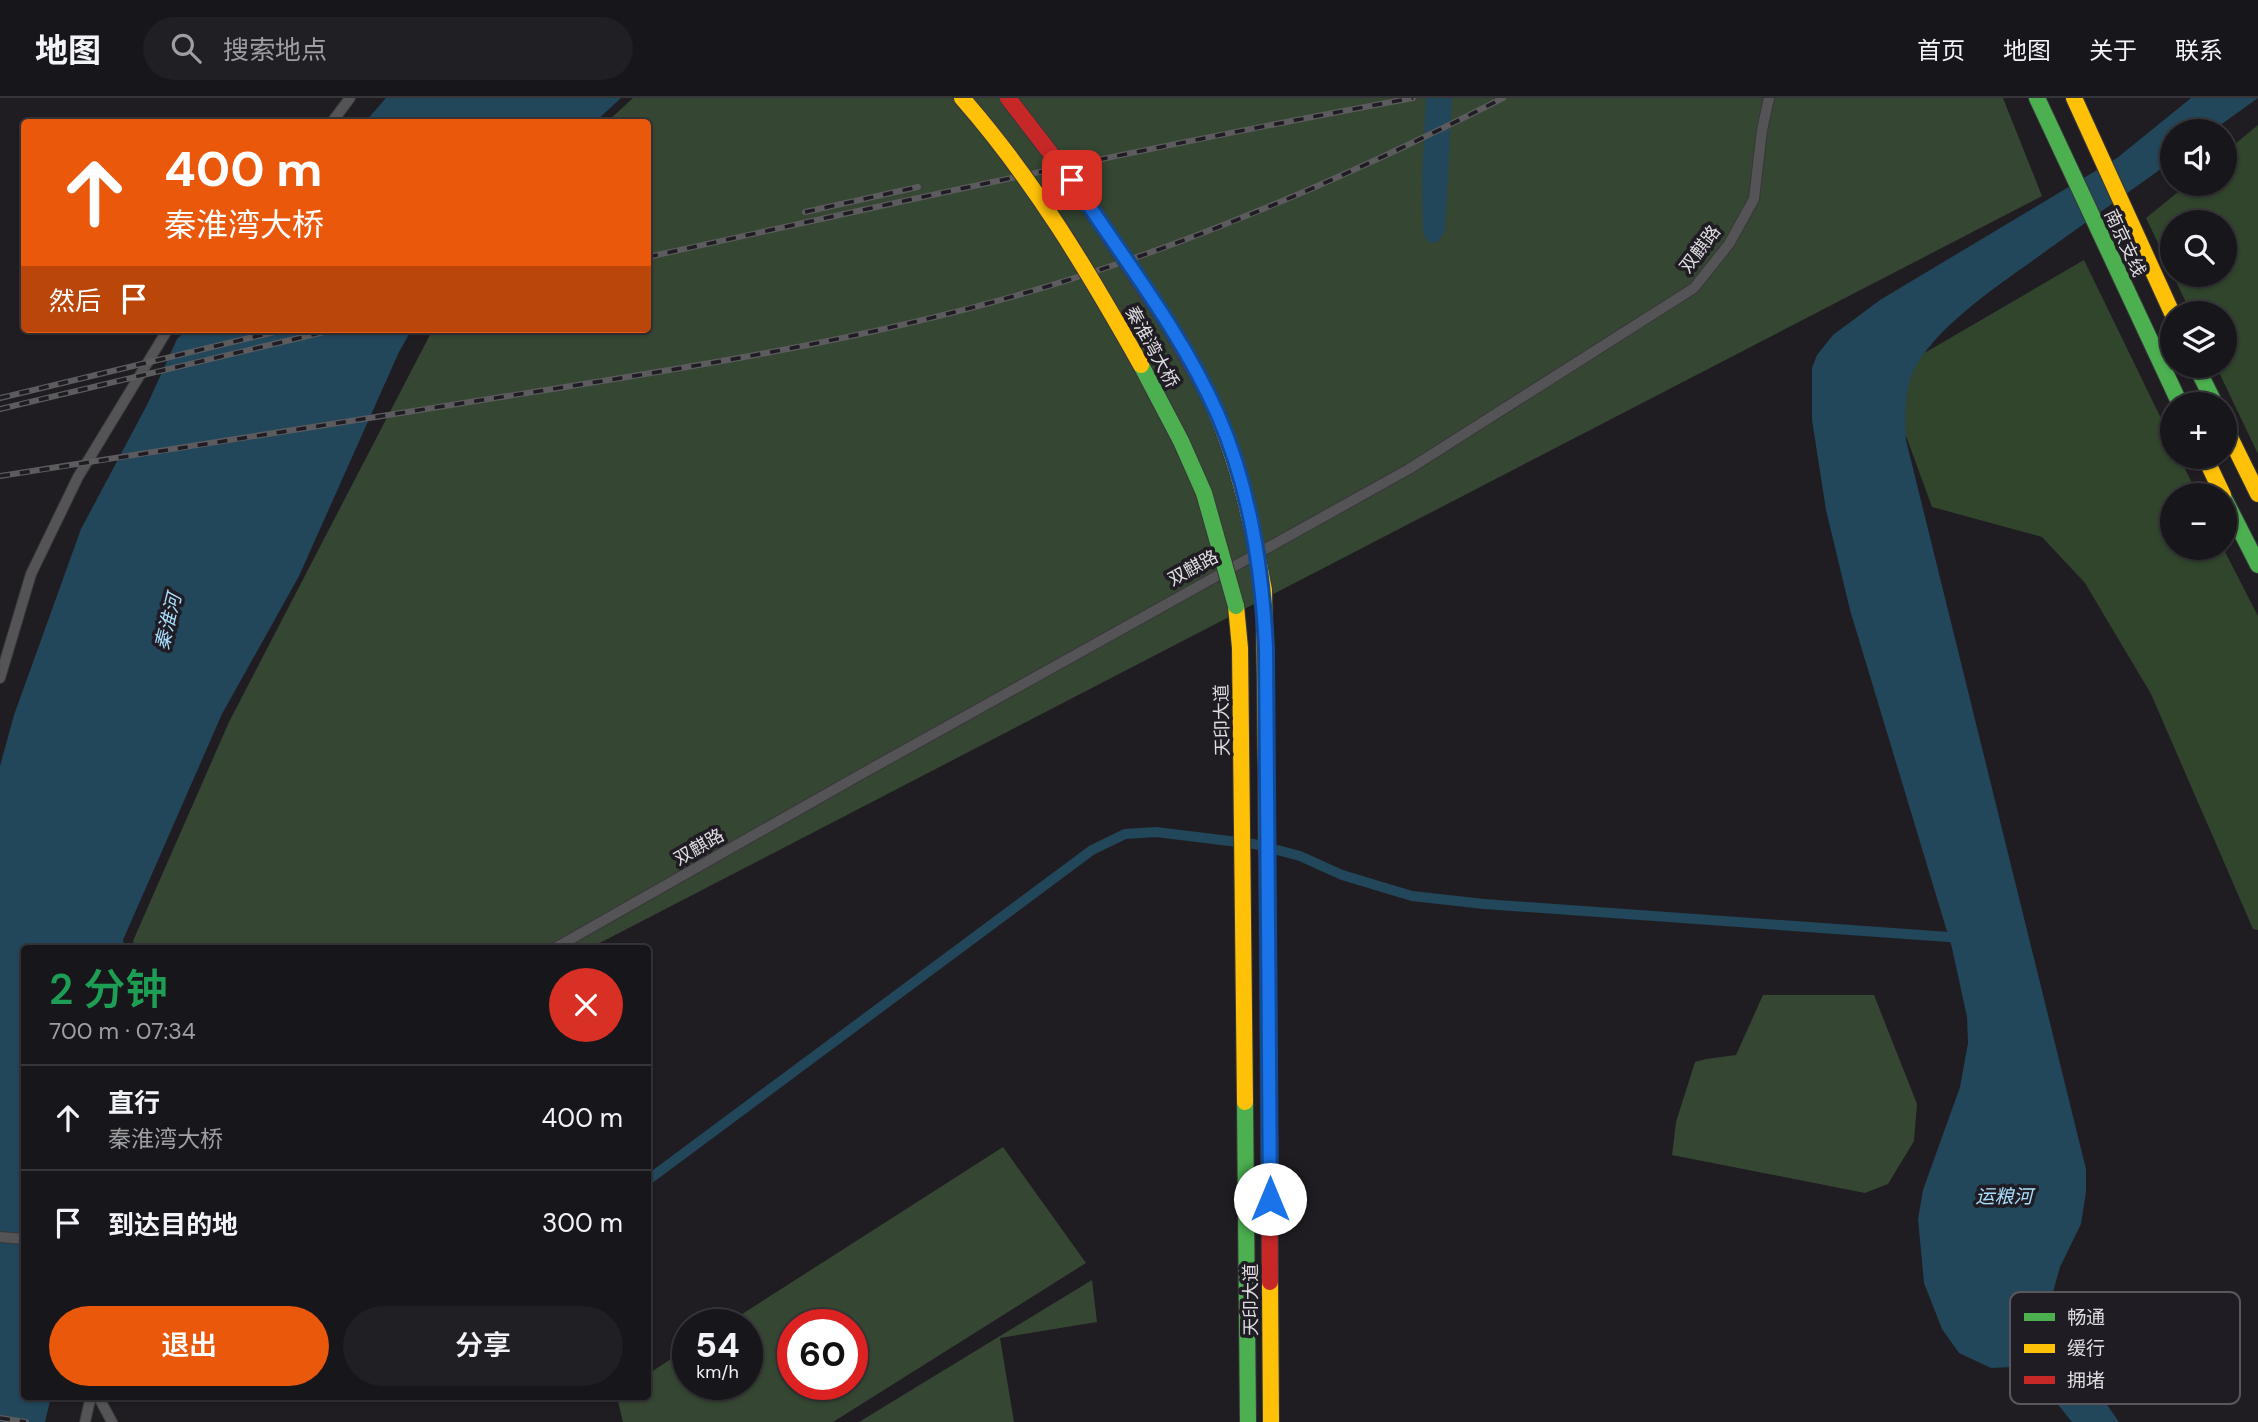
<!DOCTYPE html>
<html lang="zh">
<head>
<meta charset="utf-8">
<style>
  body { margin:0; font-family:"DM Sans","Noto Sans SC",sans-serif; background:#201f23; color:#f1f3f6; height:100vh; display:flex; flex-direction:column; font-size:26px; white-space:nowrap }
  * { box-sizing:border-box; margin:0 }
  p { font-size:23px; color:#9e9fa2 }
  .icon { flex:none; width:38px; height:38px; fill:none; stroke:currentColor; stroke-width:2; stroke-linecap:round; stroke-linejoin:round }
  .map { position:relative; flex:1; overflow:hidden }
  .sheet { position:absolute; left:21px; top:847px; width:630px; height:455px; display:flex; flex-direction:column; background:#17161a; border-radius:7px; box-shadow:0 2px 5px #0004,0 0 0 2px #363539 }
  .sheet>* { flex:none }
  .hud { position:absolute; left:21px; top:21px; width:630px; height:214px; border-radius:7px; box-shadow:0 2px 5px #0004,0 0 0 2px #363539; background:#ea580c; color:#fff; overflow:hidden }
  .fabs { position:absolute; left:2160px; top:21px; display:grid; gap:14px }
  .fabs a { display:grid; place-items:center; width:77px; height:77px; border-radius:50%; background:#17161a; box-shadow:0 2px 5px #0004,0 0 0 2px #363539; font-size:35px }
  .speed { position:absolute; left:672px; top:1211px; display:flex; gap:14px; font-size:35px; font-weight:700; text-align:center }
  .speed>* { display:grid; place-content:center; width:91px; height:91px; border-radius:50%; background:#17161a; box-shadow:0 2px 5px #0004,0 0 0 2px #363539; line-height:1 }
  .speed small { font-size:18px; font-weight:400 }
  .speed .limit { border:10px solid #d22; background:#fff; color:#111 }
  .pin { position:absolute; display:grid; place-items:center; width:60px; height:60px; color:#fff; margin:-30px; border-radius:14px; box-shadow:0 4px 10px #0006 }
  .me { position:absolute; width:77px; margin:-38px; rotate:0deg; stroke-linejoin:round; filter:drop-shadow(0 0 5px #0008) }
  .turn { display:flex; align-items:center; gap:24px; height:147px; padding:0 28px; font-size:32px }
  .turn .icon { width:91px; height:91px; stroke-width:2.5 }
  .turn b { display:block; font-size:49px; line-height:60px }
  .then { display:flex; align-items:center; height:66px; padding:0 28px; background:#0003; gap:14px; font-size:26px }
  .round { display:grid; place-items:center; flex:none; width:74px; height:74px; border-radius:37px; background:#201f23 }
  .summary { display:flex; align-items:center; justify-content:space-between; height:119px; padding:0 28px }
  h1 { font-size:42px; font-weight:600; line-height:52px; color:#1e9e55 }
  .primary-button { display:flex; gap:14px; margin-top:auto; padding:14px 28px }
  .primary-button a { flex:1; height:80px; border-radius:42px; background:#ea580c; color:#fff; font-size:28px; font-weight:600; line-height:80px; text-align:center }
  .primary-button a+a { background:#201f23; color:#f1f3f6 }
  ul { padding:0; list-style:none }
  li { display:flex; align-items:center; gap:21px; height:105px; padding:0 28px; border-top:2px solid #363539 }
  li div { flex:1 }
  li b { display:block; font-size:26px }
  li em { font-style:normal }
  header { display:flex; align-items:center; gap:42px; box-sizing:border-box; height:98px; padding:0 35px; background:#17161a; border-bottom:2px solid #363539 }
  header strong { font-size:33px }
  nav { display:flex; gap:38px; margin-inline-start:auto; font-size:24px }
  .search { width:490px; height:63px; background:#201f23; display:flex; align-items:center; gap:18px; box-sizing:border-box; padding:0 24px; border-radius:38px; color:#9e9fa2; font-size:26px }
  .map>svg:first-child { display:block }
  .green { fill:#354632; fill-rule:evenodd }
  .forest { fill:#30452c }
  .water { fill:#22465a }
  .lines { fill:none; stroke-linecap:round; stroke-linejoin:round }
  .canal { stroke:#22465a; stroke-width:10 }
  .street-casing { stroke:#38373a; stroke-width:12 }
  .fast-casing { stroke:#38373a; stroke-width:18 }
  .slow-casing { stroke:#38373a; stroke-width:18 }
  .jam-casing { stroke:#38373a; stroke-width:18 }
  .street { stroke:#545356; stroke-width:10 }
  .fast { stroke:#4caf50; stroke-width:16 }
  .slow { stroke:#ffc107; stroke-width:16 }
  .jam { stroke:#c62828; stroke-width:16 }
  .rail-casing { stroke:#5c5b5e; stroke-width:6 }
  .rail { stroke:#1f1c23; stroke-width:3.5; stroke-dasharray:10; stroke-linecap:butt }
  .fast-bridge-casing { stroke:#38373a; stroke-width:18; stroke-linecap:butt }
  .slow-bridge-casing { stroke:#38373a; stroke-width:18; stroke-linecap:butt }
  .jam-bridge-casing { stroke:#38373a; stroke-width:18; stroke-linecap:butt }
  .fast-bridge { stroke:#4caf50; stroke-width:16 }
  .slow-bridge { stroke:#ffc107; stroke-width:16 }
  .jam-bridge { stroke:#c62828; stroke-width:16 }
  .route-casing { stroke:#114b97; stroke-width:18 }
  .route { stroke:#1a73e8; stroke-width:12 }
  .labels { text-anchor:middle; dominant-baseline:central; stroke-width:7; stroke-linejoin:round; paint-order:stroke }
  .street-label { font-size:18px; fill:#dfdde2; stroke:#1f1c23 }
  .water-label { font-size:19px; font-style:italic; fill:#aae0fe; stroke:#1f1c23 }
  .key { fill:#1f1c23; stroke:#59565c; stroke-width:2 }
  .key-label { font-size:19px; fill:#dfdde2 }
</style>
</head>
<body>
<header>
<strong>地图</strong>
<div class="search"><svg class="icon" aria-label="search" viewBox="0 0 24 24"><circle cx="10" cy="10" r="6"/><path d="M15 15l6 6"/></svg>搜索地点</div>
<nav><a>首页</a><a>地图</a><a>关于</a><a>联系</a></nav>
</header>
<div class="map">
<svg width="2258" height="1324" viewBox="0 0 2258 1324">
  <rect width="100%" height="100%" fill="#1f1d22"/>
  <!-- green -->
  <path class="green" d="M633 0H2003L2042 98 590 850H135L133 843 229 624 433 231H648V24H607Z
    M1763 897H1874L1917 1006 1914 1043 1888 1086 1865 1095 1672 1057 1676 1024 1695 964 1706 961 1736 957Z
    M1003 1049 1086 1165 833 1324H623L617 1299 648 1298V1276L688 1250V1286H747V1227H725ZM793 1227H852V1286H793Z
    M1092 1182 1097 1224 1000 1240 1014 1324H859Z"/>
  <!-- forest -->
  <path class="forest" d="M2258 27V356L2216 268H2224V215H2191L2173 177H2224V124H2172V174L2146 120 2188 86H2224V55Z
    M2084 162 2172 343V359H2179L2198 397H2172V450H2223L2258 518V832L2253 831 2151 596 2085 485 2042 439 1932 409 1902 327 1909 264Z"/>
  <!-- water -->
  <path class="water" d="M386 0H621L595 24H365Z
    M1426 0H1452L1445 132 1439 143 1429 145 1423 135 1422 80Z
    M2191 0H2258L2212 33H2172V63C2130 93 2088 123 2046 153 2005 183 1935 227 1913 274 1904 295 1905 320 1906 342L2086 1071V1094L2081 1126 2060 1169 2051 1201 2054 1223 2071 1255 2119 1324H2072L2039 1283 2012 1269 1991 1270 1959 1255 1942 1231 1924 1185 1918 1121 1923 1092 1960 989 1968 945 1967 919 1952 850 1850 512 1826 412 1812 322V270L1817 257 1833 237 1880 202 2117 60Z
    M187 231H412L399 254 299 478 222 616 123 842 125 850H24V1298L51 1299 45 1324H0V668L14 617 81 431 148 305 177 241Z"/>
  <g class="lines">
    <!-- canal -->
    <path class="canal" d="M648 1082 1092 752 1125 736 1156 734 1254 746 1300 758 1342 777 1412 798 1484 806 1963 840"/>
    <!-- street casing -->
    <g class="street-casing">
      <path id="street" d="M332 24 350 0
        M0 580 31 476 78 379 168 231
        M555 850 858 678 1409 371 1694 190 1729 146 1754 101 1762 32 1769 0
        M0 1139 24 1141
        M98 1298 112 1324
        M85 1324 91 1298"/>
    </g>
    <!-- fast casing -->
    <g class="fast-casing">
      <path id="fast" d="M2037 0 2180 306
        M2196 268 2215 306
        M2224 400 2258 467
        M1245 1004 1248 1324"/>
    </g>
    <!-- slow casing -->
    <g class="slow-casing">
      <path id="slow" d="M2074 0 2172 215
        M2224 327 2258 396
        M2205 359 2223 397
        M1264 492 1268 850
        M1236 508 1240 550 1245 1004
        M1270 1184 1271 1324"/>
    </g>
    <!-- jam casing -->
    <g class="jam-casing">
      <path id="jam" d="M1268 850 1270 1184"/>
    </g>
    <!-- street -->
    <use href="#street" class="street"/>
    <!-- fast -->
    <use href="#fast" class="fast"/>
    <!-- slow -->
    <use href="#slow" class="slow"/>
    <!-- jam -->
    <use href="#jam" class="jam"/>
    <!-- rail casing -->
    <g class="rail-casing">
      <path id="rail" d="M805 114 918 89
        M648 159C902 103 1157 47 1413 0
        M0 300 287 231
        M0 311 337 231
        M0 378C165 353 330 326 495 300 673 272 852 245 1025 195 1191 147 1350 78 1503 0
        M0 1320 26 1324"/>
    </g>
    <!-- rail -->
    <use href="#rail" class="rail"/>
    <!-- fast-bridge casing -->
    <g class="fast-bridge-casing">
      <path id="fast-bridge" d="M1141 267 1181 343 1204 395 1236 508"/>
    </g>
    <!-- slow-bridge casing -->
    <g class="slow-bridge-casing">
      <path id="slow-bridge" d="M962 0C1034 82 1088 173 1141 267
        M1202 285C1236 350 1251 421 1264 492"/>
    </g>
    <!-- jam-bridge casing -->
    <g class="jam-bridge-casing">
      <path id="jam-bridge" d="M1008 0 1075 87 1169 227 1202 285"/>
    </g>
    <!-- fast-bridge -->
    <use href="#fast-bridge" class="fast-bridge"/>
    <!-- slow-bridge -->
    <use href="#slow-bridge" class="slow-bridge"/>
    <!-- jam-bridge -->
    <use href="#jam-bridge" class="jam-bridge"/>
  </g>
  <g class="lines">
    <!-- route casing -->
    <g class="route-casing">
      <path id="route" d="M1072 82C1122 159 1181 233 1218 317 1250 391 1262 470 1266 550L1270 1101"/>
    </g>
    <!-- route -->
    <use href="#route" class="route"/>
  </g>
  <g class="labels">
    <!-- street labels -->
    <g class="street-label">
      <text transform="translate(2125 145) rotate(65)">南京支线</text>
      <text transform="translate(1700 151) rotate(-53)">双麒路</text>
      <text transform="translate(1152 249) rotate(61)">秦淮湾大桥</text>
      <text transform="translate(1193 470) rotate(-29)">双麒路</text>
      <text transform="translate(1222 622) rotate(-91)">天印大道</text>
      <text transform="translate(699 749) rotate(-30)">双麒路</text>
      <text transform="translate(1251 1202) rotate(-90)">天印大道</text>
    </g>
    <!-- water labels -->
    <g class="water-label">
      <text transform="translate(168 524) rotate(-76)">秦淮河</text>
      <text x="2004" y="1098">运粮河</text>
    </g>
  </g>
  <!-- legend -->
  <rect x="2010" y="1194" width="230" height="112" rx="10" class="key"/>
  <rect x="2024" y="1215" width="31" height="8" fill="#4caf50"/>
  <rect x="2024" y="1246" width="31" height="9" fill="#ffc107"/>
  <rect x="2024" y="1278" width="31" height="8" fill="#c62828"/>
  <g class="key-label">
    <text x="2067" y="1226">畅通</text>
    <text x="2067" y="1257">缓行</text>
    <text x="2067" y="1289">拥堵</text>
  </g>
</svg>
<div class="fabs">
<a><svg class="icon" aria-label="sound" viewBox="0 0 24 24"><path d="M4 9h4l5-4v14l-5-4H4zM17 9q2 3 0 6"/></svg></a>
<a><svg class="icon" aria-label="search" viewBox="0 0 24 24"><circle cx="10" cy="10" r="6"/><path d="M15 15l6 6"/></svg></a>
<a><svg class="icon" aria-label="layers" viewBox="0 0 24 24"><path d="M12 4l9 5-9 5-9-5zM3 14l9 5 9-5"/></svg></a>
<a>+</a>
<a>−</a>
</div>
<div class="speed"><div>54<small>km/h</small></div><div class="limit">60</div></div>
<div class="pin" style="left:1072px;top:82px;background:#d93025"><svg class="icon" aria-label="arrive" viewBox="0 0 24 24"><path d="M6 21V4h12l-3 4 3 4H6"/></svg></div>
<svg class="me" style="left:1270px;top:1101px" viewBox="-20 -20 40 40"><circle r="19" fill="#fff"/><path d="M0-13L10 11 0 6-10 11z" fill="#1a73e8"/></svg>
<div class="hud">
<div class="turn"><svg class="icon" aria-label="ahead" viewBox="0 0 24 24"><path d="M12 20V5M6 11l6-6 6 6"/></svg><div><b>400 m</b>秦淮湾大桥</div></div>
<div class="then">然后<svg class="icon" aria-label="arrive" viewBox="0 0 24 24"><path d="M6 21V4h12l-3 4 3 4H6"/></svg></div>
</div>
<section class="sheet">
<div class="summary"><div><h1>2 分钟</h1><p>700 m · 07:34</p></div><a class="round" style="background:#d93025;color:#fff"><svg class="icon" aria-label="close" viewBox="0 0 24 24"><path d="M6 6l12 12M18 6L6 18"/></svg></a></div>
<ul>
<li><svg class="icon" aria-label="ahead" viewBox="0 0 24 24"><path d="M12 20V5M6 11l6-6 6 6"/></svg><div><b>直行</b><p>秦淮湾大桥</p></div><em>400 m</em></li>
<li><svg class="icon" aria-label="arrive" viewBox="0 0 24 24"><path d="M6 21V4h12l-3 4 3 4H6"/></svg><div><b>到达目的地</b></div><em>300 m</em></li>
</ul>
<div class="primary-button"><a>退出</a><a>分享</a></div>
</section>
</div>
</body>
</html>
